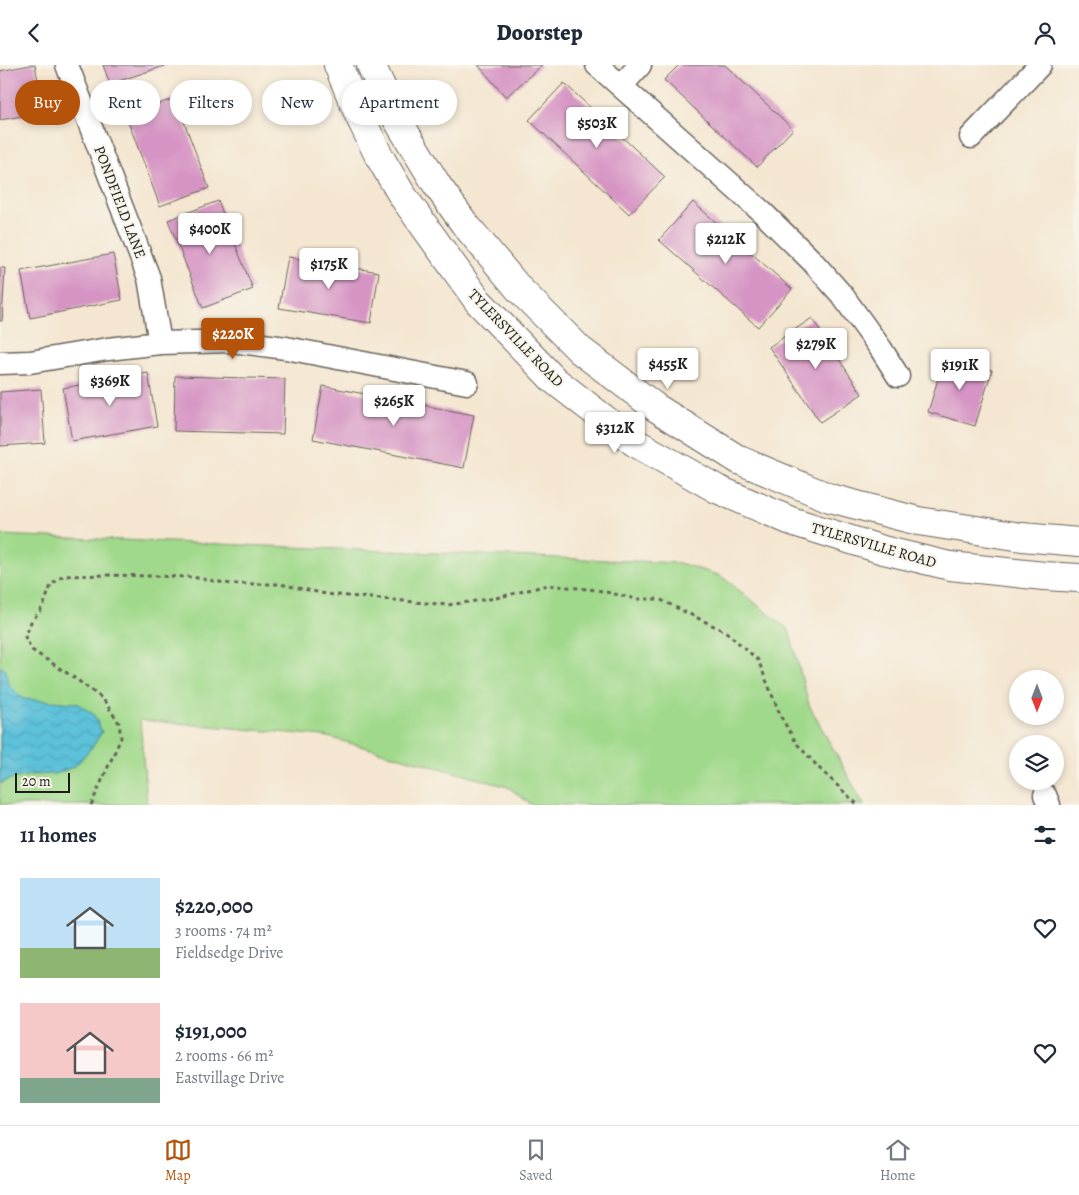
<!DOCTYPE html>
<html lang="en">
<head>
<meta charset="utf-8">
<style>
  :root { --surface:#fff; --page:#f6f6f7; --text:#1f2937; --muted:#747a83; --line:#e0e1e3; --accent:#b45309 }
  body { margin:0; font-family:Alegreya,serif; background:var(--page); color:var(--text); height:100vh; display:flex; flex-direction:column; font-size:19px; white-space:nowrap }
  * { box-sizing:border-box; margin:0 }
  p { font-size:16px; color:var(--muted) }
  .icon { flex:none; width:28px; height:28px; fill:none; stroke:currentColor; stroke-width:2; stroke-linecap:round; stroke-linejoin:round }
  .map { position:relative; height:740px; overflow:hidden }
  .side { display:flex; flex-direction:column; background:var(--surface); flex:1 }
  .side>* { flex:none }
  .hud { position:absolute; left:15px; top:15px; width:500px; height:45px; display:flex; gap:10px }
  .needle { width:32px; rotate:180deg }
  .controls { position:absolute; left:1009px; top:605px; display:grid; gap:10px }
  .controls a { display:grid; place-items:center; width:55px; height:55px; border-radius:50%; background:var(--surface); box-shadow:0 2px 8px #0003; font-size:25px }
  .scale { position:absolute; left:15px; bottom:12px; width:55px; box-sizing:border-box; padding-left:5px; border:2px solid #1c1c1c; border-top:0; font-size:14px; line-height:18px; white-space:nowrap; color:#1c1c1c; -webkit-text-stroke:4px #f7f3e8; paint-order:stroke }
  .price { position:absolute; translate:-50% -42px; padding:0 11px; border-radius:5px; background:#fff; color:#222; font-size:16px; line-height:32px; filter:drop-shadow(0 1px 2px #0008) }
  .price::after { content:''; position:absolute; left:50%; top:30px; width:15px; height:11px; margin-left:-8px; background:inherit; clip-path:polygon(0 0,100% 0,50% 100%) }
  .price.on { background:var(--accent); color:#fff }
  ul { padding:0; list-style:none }
  li { display:flex; align-items:center; gap:15px; height:125px; padding:0 20px }
  li span { display:grid; place-items:center; flex:none; width:140px; height:100px; border-radius:0px; color:#555 }
  li>.icon { margin-inline-start:auto }
  span .icon { width:60px; height:60px; fill:#fffc; stroke-width:1 }
  li b { font-size:21px }
  h2 { display:flex; justify-content:space-between; align-items:center; height:60px; padding:0 20px; font-size:21px }
  .chip { padding:0 18px; border-radius:22px; background:var(--surface); box-shadow:0 2px 8px #0003; font-size:18px; line-height:45px }
  .chip.on { background:var(--accent); color:#fff }
  header { display:flex; justify-content:space-between; align-items:center; height:65px; padding:0 20px; background:var(--surface); font-size:22px; font-weight:800 }
  .dock { display:flex; justify-content:space-around; align-items:center; height:70px; border-top:1px solid var(--line); background:var(--surface); font-size:14px; color:var(--muted) }
  .dock a { display:grid; justify-items:center; gap:2px }
  .dock .on { color:var(--accent) }
  .map>svg:first-child { display:block }
  .grass { fill:#a0d98b; stroke:#5e7a54 }
  .water { fill:url(#water-waves); stroke:#3c6e7a }
  .building { fill:#d694c4 }
  .lines { fill:none; stroke-linecap:round; stroke-linejoin:round }
  .minor-casing { stroke:#68635b; stroke-width:25 }
  .major-casing { stroke:#68635b; stroke-width:30 }
  .path { stroke:#68635b; stroke-width:3; stroke-dasharray:4 4; stroke-linecap:butt }
  .minor { stroke:#fff; stroke-width:22 }
  .major { stroke:#fff; stroke-width:28 }
  .labels { text-anchor:middle; dominant-baseline:central; stroke-width:4; stroke-linejoin:round; paint-order:stroke }
  .street-label { font-size:15px; fill:#1c1c1c; stroke:#f7f3e8 }
</style>
</head>
<body>
<header><svg class="icon" aria-label="back" viewBox="0 0 24 24"><path d="M15 5l-7 7 7 7"/></svg>Doorstep<svg class="icon" aria-label="person" viewBox="0 0 24 24"><circle cx="12" cy="8" r="4"/><path d="M4 21q1-7 8-7t8 7"/></svg></header>
<div class="map">
<svg width="1079" height="740" viewBox="0 0 1079 740">
  <defs>
    <pattern id="water-waves" width="16" height="10" patternUnits="userSpaceOnUse" patternTransform="scale(1.25)"><rect width="16" height="10" fill="#5bc1d9"/><path d="M0 5q4-4 8 0t8 0" fill="none" stroke="#4fa5ba"/></pattern>
  </defs>
  <rect width="100%" height="100%" fill="#f7f3e8"/>
  <filter id="ink" filterUnits="userSpaceOnUse"><feTurbulence type="fractalNoise" baseFrequency=".02" numOctaves="2"/><feDisplacementMap in="SourceGraphic" scale="10" xChannelSelector="R" yChannelSelector="G"/><feConvolveMatrix kernelMatrix="1 2 1 2 8 2 1 2 1" color-interpolation-filters="sRGB"/></filter>
  <filter id="wash" filterUnits="userSpaceOnUse"><feTurbulence type="fractalNoise" baseFrequency=".0096" numOctaves="4" result="noise"/><feDisplacementMap in="SourceGraphic" scale="20" xChannelSelector="R" yChannelSelector="G"/><feGaussianBlur stdDeviation="1.12" result="paint"/><feColorMatrix in="noise" values="0 0 0 0 0 0 0 0 0 0 0 0 0 0 0 0 0 1.4 0 .05"/><feComposite in="paint" operator="in"/></filter>
  <g filter="url(#wash)">
    <rect width="100%" height="100%" fill="#f4e6d0"/>
    <polygon class="grass" points="0,470 679,498 721,511 789,565 809,640 864,740 532,740 508,722 324,671 140,655 147,740 0,740"/>
    <polygon class="water" points="0,602 5,603 9,620 23,634 77,638 94,650 102,667 93,681 75,701 56,709 30,710 7,715 0,719"/>
    <g id="blocks">
      <g class="building">
        <polygon points="30,0 35,0 44,47 0,55 0,6"/>
        <polygon points="103,0 167,0 110,19"/>
        <polygon points="478,0 542,0 506,32"/>
        <polygon points="679,0 725,0 793,64 757,102 664,15"/>
        <polygon points="564,18 665,112 629,149 529,55"/>
        <polygon points="175,33 209,123 160,141 126,51"/>
        <polygon points="218,136 253,224 203,243 168,155"/>
        <polygon points="693,137 792,224 758,262 659,175"/>
        <polygon points="113,189 122,235 30,253 21,206"/>
        <polygon points="288,192 379,207 371,258 279,243"/>
        <polygon points="0,203 5,203 2,256 0,256"/>
        <polygon points="812,253 862,329 820,357 769,282"/>
        <polygon points="945,291 992,305 975,361 928,347"/>
        <polygon points="148,308 157,361 72,376 63,323"/>
        <polygon points="175,311 285,314 283,369 174,366"/>
        <polygon points="323,321 474,350 464,403 313,374"/>
        <polygon points="41,324 45,378 0,381 0,327"/>
      </g>
    </g>
  </g>
  <g filter="url(#ink)">
    <use href="#blocks" fill-opacity="0" stroke="#68635b" stroke-width="1"/>
    <g class="lines">
      <defs>
        <g id="minor">
          <polyline points="67,0 149,213 160,278"/>
          <polyline points="597,0 762,147 811,195 842,230 881,284 898,311"/>
          <polyline points="621,21 640,0"/>
          <polyline points="971,72 1040,0"/>
          <polyline points="0,298 30,297 108,284 160,278 232,276 286,283 467,318"/>
          <polyline points="1045,730 1049,740"/>
        </g>
        <g id="major">
          <polyline points="338,0 358,48 379,91 402,130 478,236 554,315 634,377 717,424 791,456 883,485 950,501 1044,511 1079,513"/>
          <polyline points="371,0 395,51 437,120 464,158 519,224 580,285 655,342 739,395 830,433 918,456 1022,472 1079,477"/>
        </g>
      </defs>
      <use href="#minor" class="minor-casing"/>
      <use href="#major" class="major-casing"/>
      <polyline class="path" points="91,740 121,673 119,658 103,634 76,614 32,585 25,572 31,557 43,542 51,520 63,511 109,510 192,512 231,519 280,519 326,529 448,540 496,533 548,520 597,525 637,534 659,534 726,567 758,595 781,652 797,679 820,704 858,740"/>
      <use href="#minor" class="minor"/>
      <use href="#major" class="major"/>
    </g>
  </g>
  <g class="labels">
    <g class="street-label">
      <text transform="translate(120 137) rotate(69)">PONDFIELD LANE</text>
      <text transform="translate(516 273) rotate(46)">TYLERSVILLE ROAD</text>
      <text transform="translate(874 480) rotate(16)">TYLERSVILLE ROAD</text>
    </g>
  </g>
</svg>
<div class="controls">
<a><svg class="needle" viewBox="-14 -14 28 28"><path d="M0-13l5 13h-10z" fill="#e53935"/><path d="M0 13l5-13h-10z" fill="#747a83"/></svg></a>
<a><svg class="icon" aria-label="layers" viewBox="0 0 24 24"><path d="M12 4l9 5-9 5-9-5zM3 14l9 5 9-5"/></svg></a>
</div>
<div class="scale">20 m</div>
<b class="price" style="left:597px;top:84px">$503K</b>
<b class="price" style="left:210px;top:190px">$400K</b>
<b class="price" style="left:726px;top:200px">$212K</b>
<b class="price" style="left:329px;top:225px">$175K</b>
<b class="price on" style="left:233px;top:295px">$220K</b>
<b class="price" style="left:816px;top:305px">$279K</b>
<b class="price" style="left:668px;top:325px">$455K</b>
<b class="price" style="left:960px;top:326px">$191K</b>
<b class="price" style="left:110px;top:342px">$369K</b>
<b class="price" style="left:394px;top:362px">$265K</b>
<b class="price" style="left:615px;top:389px">$312K</b>
<div class="hud">
<a class="chip on">Buy</a>
<a class="chip">Rent</a>
<a class="chip">Filters</a>
<a class="chip">New</a>
<a class="chip">Apartment</a>
</div>
</div>
<section class="side">
<h2>11 homes<svg class="icon" aria-label="filters" viewBox="0 0 24 24"><path d="M4 7h16M4 17h16"/><circle cx="9" cy="7" r="2"/><circle cx="15" cy="17" r="2"/></svg></h2>
<ul>
<li><span style="background:linear-gradient(#bfe0f5 70%,#8fb573 0)"><svg class="icon" aria-label="home" viewBox="0 0 24 24"><path d="M3 11l9-7 9 7M6 9v11h12V9"/></svg></span><div><b>$220,000</b><p>3 rooms · 74 m²</p><p>Fieldsedge Drive</p></div><svg class="icon" aria-label="heart" viewBox="0 0 24 24"><path d="M12 20l-8-8c-3-5 5-10 8-4 3-6 11-1 8 4z"/></svg></li>
<li><span style="background:linear-gradient(#f6c9c9 75%,#7fa58c 0)"><svg class="icon" aria-label="home" viewBox="0 0 24 24"><path d="M3 11l9-7 9 7M6 9v11h12V9"/></svg></span><div><b>$191,000</b><p>2 rooms · 66 m²</p><p>Eastvillage Drive</p></div><svg class="icon" aria-label="heart" viewBox="0 0 24 24"><path d="M12 20l-8-8c-3-5 5-10 8-4 3-6 11-1 8 4z"/></svg></li>
</ul>
</section>
<nav class="dock">
<a class="on"><svg class="icon" aria-label="map" viewBox="0 0 24 24"><path d="M3 6l6-2 6 2 6-2v14l-6 2-6-2-6 2zM9 4v14M15 6v14"/></svg>Map</a>
<a><svg class="icon" aria-label="saved" viewBox="0 0 24 24"><path d="M7 4h10v16l-5-4-5 4z"/></svg>Saved</a>
<a><svg class="icon" aria-label="home" viewBox="0 0 24 24"><path d="M3 11l9-7 9 7M6 9v11h12V9"/></svg>Home</a>
</nav>
</body>
</html>
